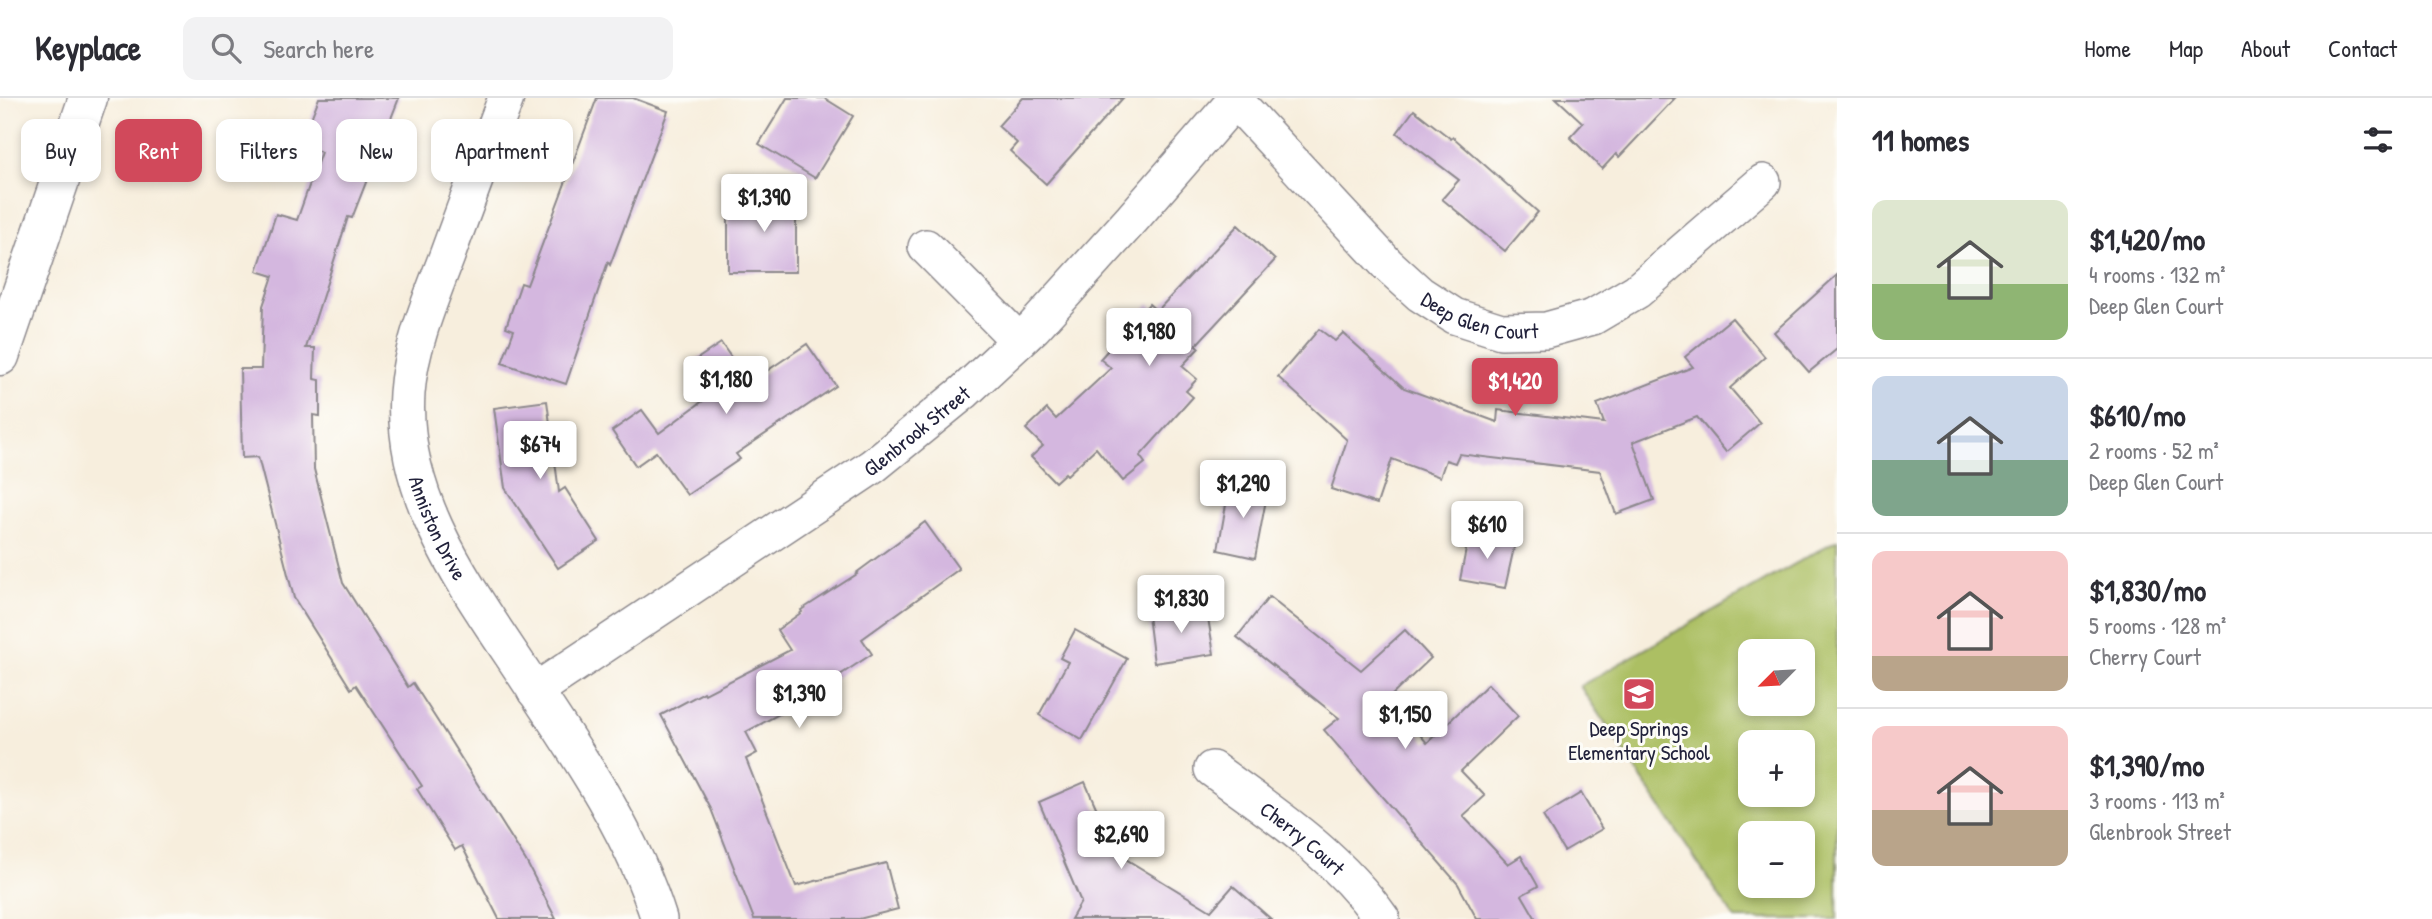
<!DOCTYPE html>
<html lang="en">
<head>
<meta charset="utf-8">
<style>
  :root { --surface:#fff; --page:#f2f2f3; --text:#2b2b33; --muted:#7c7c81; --line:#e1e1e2; --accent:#d1495b }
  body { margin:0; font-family:"Patrick Hand",sans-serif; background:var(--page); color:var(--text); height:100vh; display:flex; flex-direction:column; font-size:26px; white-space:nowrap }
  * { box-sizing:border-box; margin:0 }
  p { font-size:23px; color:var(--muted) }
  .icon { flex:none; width:38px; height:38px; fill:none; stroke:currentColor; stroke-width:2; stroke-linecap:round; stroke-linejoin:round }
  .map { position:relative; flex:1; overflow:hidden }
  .drawer { display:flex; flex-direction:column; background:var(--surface); width:595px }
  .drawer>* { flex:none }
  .banner { position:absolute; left:21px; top:21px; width:665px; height:63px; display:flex; gap:14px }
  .needle { width:46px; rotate:246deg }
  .fabs { position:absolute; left:1738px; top:541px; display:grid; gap:14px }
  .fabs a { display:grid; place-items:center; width:77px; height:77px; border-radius:14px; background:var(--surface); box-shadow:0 4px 10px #0003; font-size:35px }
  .price { position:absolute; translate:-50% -60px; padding:0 16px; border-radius:7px; background:#fff; color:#222; font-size:23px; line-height:46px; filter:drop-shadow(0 2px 4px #0008) }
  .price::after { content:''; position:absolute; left:50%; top:42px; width:21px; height:16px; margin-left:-10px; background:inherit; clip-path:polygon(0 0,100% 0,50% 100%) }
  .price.current { background:var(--accent); color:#fff }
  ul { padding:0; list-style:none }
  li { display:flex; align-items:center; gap:21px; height:175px; padding:0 35px }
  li+li { border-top:2px solid var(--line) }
  li span { display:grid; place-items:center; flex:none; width:196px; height:140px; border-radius:14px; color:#555 }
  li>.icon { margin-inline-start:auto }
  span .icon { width:84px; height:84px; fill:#fffc; stroke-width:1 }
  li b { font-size:30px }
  h2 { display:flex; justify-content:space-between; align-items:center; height:84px; padding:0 35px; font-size:30px }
  .pill { padding:0 24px; border-radius:14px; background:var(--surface); box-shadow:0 4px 10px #0003; font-size:24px; line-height:63px }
  .pill.current { background:var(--accent); color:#fff }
  header { display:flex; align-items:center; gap:42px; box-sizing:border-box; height:98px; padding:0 35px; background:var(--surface); border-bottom:2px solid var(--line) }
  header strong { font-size:33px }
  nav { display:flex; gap:38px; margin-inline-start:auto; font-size:24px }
  .search { width:490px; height:63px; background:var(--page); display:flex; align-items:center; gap:18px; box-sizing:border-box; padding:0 24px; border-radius:14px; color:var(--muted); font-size:26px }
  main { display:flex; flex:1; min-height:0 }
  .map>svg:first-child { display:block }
  .green { fill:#acbf63; stroke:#67704f; stroke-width:2; fill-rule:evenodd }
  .building { fill:#d4b7df }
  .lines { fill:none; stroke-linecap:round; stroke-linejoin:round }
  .minor-casing { stroke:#8c888c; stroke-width:38 }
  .highway-casing { stroke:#8c888c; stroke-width:41 }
  .minor { stroke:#fff; stroke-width:35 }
  .highway { stroke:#fff; stroke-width:38 }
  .labels { text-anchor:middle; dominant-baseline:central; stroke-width:6; stroke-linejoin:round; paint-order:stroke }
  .street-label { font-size:21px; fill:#22223b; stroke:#fdfcf7 }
  .poi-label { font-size:21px; fill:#22223b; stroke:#fdfcf7 }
</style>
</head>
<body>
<header>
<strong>Keyplace</strong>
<div class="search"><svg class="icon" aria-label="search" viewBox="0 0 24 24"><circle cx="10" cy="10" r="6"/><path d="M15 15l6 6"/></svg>Search here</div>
<nav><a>Home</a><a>Map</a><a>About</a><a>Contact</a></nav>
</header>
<main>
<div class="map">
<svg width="1837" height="821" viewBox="0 0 1837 821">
  <rect width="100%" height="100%" fill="#fdfcf7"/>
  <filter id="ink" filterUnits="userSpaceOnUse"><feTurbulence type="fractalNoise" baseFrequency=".0143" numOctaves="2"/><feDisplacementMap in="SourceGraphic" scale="14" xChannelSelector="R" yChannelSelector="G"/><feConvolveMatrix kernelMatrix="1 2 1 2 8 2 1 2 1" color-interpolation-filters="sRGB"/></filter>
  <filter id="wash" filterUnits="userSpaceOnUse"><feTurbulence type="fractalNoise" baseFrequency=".00686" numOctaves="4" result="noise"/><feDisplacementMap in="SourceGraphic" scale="28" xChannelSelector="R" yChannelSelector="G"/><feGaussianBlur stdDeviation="1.57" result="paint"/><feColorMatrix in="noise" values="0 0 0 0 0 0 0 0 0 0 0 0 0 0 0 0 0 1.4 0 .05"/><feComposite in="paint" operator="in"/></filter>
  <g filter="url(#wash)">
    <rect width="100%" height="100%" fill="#f7eedd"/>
    <path class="green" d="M 1837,442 L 1837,821 L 1735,821 L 1580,588 ZM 1750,553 L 1802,553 L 1802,606 L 1750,606 ZM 1750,644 L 1802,644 L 1802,696 L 1750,696 ZM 1750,735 L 1802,735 L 1802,788 L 1750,788 Z"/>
    <g id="blocks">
      <g class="building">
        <polygon points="319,0 399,0 352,120 348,119 306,250 315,250 314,281 320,282 320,318 313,317 314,371 343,485 408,589 413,585 451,644 526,763 556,821 499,821 462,748 455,752 417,691 422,688 356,587 351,591 294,500 258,359 242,360 240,271 261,271 263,208 273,178 257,173 276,116 297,122 321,54 301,46"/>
        <polygon points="597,0 633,0 668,13 610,167 608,164 566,286 502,265 514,232 506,229 521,185 527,187"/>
        <polygon points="787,0 824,0 853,18 815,80 759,46"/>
        <polygon points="1023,0 1123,0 1046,86 1010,53 1017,45 998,28"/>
        <polygon points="1556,0 1675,0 1619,59 1616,56 1602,71 1570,39 1583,25"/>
        <polygon points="1414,12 1451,41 1453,39 1538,114 1505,153 1442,101 1459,82 1397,35"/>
        <polygon points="746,94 796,94 796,174 728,174 728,112 747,112"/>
        <polygon points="1238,127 1275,162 1196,247 1199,250 1182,268 1197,281 1186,293 1193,299 1140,358 1145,365 1123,383 1096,350 1067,377 1065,375 1055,384 1031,359 1043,348 1026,331 1047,311 1056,321 1111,270 1100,261 1149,206 1157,213"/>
        <polygon points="1837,177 1837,251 1809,274 1774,234"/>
        <polygon points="1732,220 1765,259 1730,290 1760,325 1726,354 1697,319 1633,344 1654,402 1616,416 1600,373 1459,356 1455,365 1446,362 1440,379 1392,361 1377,406 1331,391 1347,342 1278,279 1319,231 1335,243 1343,235 1404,290 1497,324 1498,312 1604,325 1597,306 1693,269 1685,259"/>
        <polygon points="721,245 749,285 807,246 836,288 736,356 740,361 687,397 656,354 636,368 612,333 642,312 659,335 715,294 694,263"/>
        <polygon points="547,303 559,394 565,390 599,443 558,470 505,390 494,310"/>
        <polygon points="1230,384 1268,391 1255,460 1218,452"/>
        <polygon points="925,424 959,471 862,541 872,556 785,613 746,634 757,655 746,661 796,788 886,765 898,811 859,821 754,821 711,711 661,617 704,594 705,596 790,552 777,532 802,514 801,512 857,476 856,475"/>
        <polygon points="1469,436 1515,445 1505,490 1460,482"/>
        <polygon points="1269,499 1361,572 1405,532 1431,560 1389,600 1427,645 1488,586 1518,618 1461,673 1485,698 1463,718 1508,766 1521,758 1538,788 1522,797 1536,821 1477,821 1458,786 1324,632 1339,620 1237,539"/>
        <polygon points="1206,508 1214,556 1154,565 1148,517"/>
        <polygon points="1075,532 1127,561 1082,642 1039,617 1068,564 1060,560"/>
        <polygon points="1085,684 1116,755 1211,813 1233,788 1271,821 1071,821 1081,804 1039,704"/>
        <polygon points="1581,695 1602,731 1564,753 1543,718"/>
      </g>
    </g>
  </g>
  <g filter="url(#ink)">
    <use href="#blocks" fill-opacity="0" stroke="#8c888c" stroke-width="2"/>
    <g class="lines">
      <defs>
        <g id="minor">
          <path id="s1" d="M 506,0 C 486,53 466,105 447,158 C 431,200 410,250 407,295 C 400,402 469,492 525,577 C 576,654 631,732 659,821"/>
          <path id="s2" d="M 1235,2 L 1387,166 L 1420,196 L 1454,218 L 1501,233 L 1546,232 L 1593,219 L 1637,193 L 1763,84"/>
          <polyline points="926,149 1019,243"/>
          <path id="s3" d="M 535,593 L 873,368 L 964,294 L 1034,229 L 1132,121 L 1237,0"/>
          <path id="s4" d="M 1212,671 C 1274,716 1338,758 1382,821"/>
        </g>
        <polyline id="highway" points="0,258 88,0"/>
      </defs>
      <use href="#minor" class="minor-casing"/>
      <use href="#highway" class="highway-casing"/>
      <use href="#minor" class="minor"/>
      <use href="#highway" class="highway"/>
    </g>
  </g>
  <defs>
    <symbol id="school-square" viewBox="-11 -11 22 22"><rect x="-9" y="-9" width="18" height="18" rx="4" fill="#d1495b" stroke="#fdfcf7"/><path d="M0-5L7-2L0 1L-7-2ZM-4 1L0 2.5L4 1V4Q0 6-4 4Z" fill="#fff"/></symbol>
  </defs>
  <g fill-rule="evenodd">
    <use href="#school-square" x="1620" y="577" width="38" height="38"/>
  </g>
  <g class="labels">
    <g class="street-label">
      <text stroke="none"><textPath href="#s2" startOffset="334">Deep Glen Court</textPath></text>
      <text stroke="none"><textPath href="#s3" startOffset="462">Glenbrook Street</textPath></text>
      <text stroke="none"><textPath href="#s1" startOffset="452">Anniston Drive</textPath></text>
      <text stroke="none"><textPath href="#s4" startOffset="114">Cherry Court</textPath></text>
    </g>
    <g class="poi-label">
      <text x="1639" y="630">Deep Springs<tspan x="1639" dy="24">Elementary School</tspan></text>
    </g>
  </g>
</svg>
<div class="fabs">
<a><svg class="needle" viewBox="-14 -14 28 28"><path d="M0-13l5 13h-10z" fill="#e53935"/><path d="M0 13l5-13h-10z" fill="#7c7c81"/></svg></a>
<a>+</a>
<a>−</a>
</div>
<b class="price" style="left:764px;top:136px">$1,390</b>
<b class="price" style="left:1149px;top:270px">$1,980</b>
<b class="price" style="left:726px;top:318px">$1,180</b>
<b class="price current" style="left:1515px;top:320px">$1,420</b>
<b class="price" style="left:540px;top:383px">$674</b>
<b class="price" style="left:1243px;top:422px">$1,290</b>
<b class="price" style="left:1487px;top:463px">$610</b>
<b class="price" style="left:1181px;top:537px">$1,830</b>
<b class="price" style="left:799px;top:632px">$1,390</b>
<b class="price" style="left:1405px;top:653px">$1,150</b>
<b class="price" style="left:1121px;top:773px">$2,690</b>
<div class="banner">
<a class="pill">Buy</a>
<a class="pill current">Rent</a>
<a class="pill">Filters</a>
<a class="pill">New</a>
<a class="pill">Apartment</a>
</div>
</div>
<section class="drawer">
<h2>11 homes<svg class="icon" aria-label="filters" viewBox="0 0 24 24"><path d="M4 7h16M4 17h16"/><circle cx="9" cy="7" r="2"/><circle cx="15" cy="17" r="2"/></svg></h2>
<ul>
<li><span style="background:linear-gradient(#dfe7d0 60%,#8fb573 0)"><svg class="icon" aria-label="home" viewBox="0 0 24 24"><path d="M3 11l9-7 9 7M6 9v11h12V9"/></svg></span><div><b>$1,420/mo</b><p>4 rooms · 132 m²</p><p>Deep Glen Court</p></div></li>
<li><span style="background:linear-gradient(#c9d6e8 60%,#7fa58c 0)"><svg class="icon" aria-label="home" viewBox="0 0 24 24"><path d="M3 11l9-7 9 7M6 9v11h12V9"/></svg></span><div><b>$610/mo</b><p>2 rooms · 52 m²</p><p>Deep Glen Court</p></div></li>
<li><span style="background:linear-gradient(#f6c9c9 75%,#b9a48a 0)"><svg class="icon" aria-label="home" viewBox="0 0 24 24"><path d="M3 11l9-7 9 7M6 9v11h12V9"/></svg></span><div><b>$1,830/mo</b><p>5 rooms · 128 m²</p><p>Cherry Court</p></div></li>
<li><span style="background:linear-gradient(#f6c9c9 60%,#b9a48a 0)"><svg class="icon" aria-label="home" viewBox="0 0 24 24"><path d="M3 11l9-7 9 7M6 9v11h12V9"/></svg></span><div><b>$1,390/mo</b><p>3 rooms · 113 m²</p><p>Glenbrook Street</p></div></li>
</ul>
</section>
</main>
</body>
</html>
